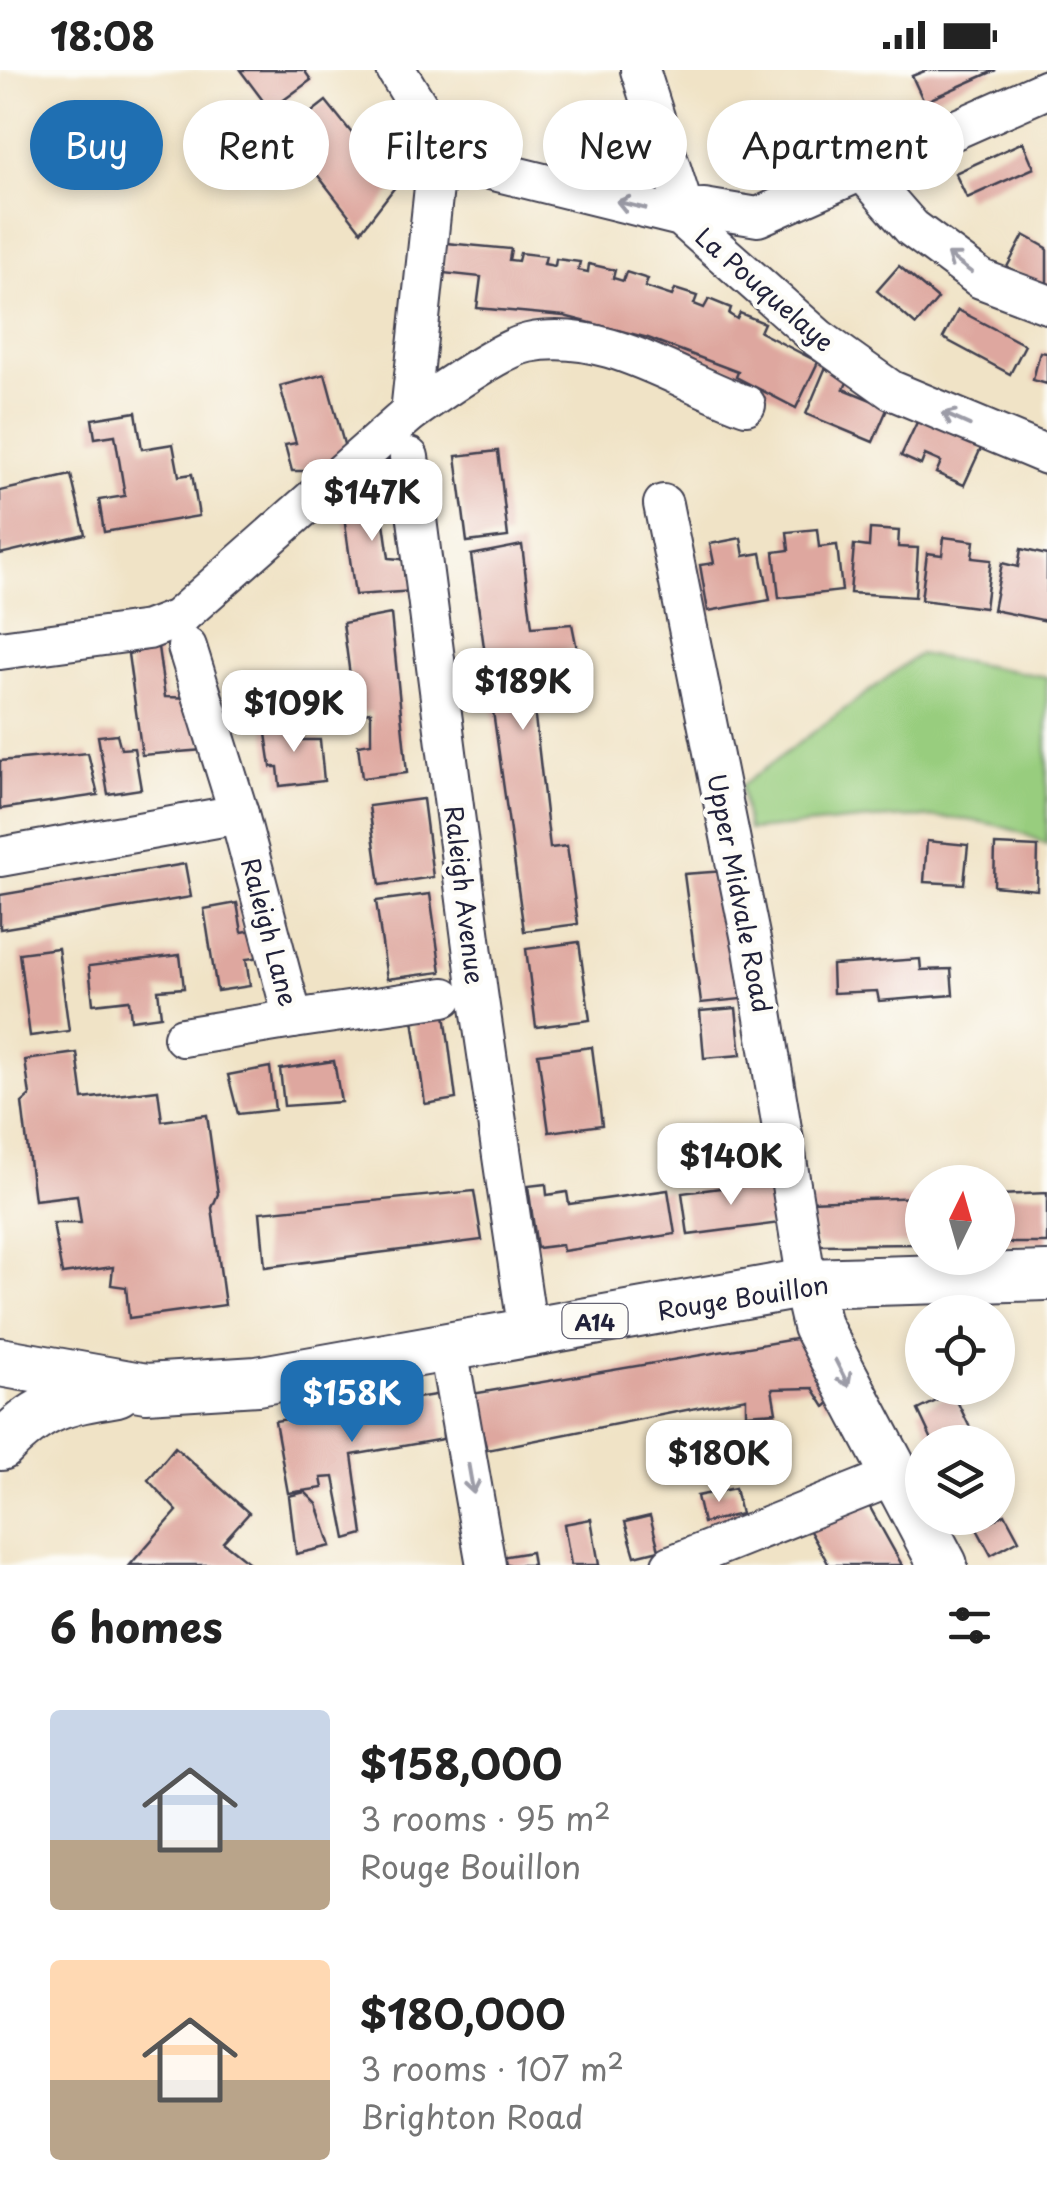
<!DOCTYPE html>
<html lang="en">
<head>
<meta charset="utf-8">
<style>
  :root { --surface:#fff; --page:#f6f6f6; --text:#222; --muted:#767676; --accent:#1f6fb2 }
  body { margin:0; font-family:"Playpen Sans",sans-serif; background:var(--page); color:var(--text); height:100vh; display:flex; flex-direction:column; font-size:38px; white-space:nowrap }
  * { box-sizing:border-box; margin:0 }
  p { font-size:32px; color:var(--muted) }
  .icon { flex:none; width:55px; height:55px; fill:none; stroke:currentColor; stroke-width:2; stroke-linecap:round; stroke-linejoin:round }
  .map { position:relative; height:1495px; overflow:hidden }
  .drawer { display:flex; flex-direction:column; background:var(--surface); flex:1 }
  .drawer>* { flex:none }
  .top-card { position:absolute; left:30px; top:30px; width:988px; height:90px; display:flex; gap:20px }
  .needle { width:65px; rotate:5deg }
  .fabs { position:absolute; left:905px; top:1095px; display:grid; gap:20px }
  .fabs a { display:grid; place-items:center; width:110px; height:110px; border-radius:50%; background:var(--surface); box-shadow:0 5px 15px #0003; font-size:50px }
  .price { position:absolute; translate:-50% -85px; padding:0 22px; border-radius:20px; background:#fff; color:#222; font-size:32px; line-height:65px; filter:drop-shadow(0 2px 5px #0008) }
  .price::after { content:''; position:absolute; left:50%; top:60px; width:30px; height:22px; margin-left:-15px; background:inherit; clip-path:polygon(0 0,100% 0,50% 100%) }
  .price.selected { background:var(--accent); color:#fff }
  ul { padding:0; list-style:none }
  li { display:flex; align-items:center; gap:30px; height:250px; padding:0 50px }
  li span { display:grid; place-items:center; flex:none; width:280px; height:200px; border-radius:10px; color:#555 }
  li>.icon { margin-inline-start:auto }
  span .icon { width:120px; height:120px; fill:#fffc; stroke-width:1 }
  li b { font-size:42px }
  h2 { display:flex; justify-content:space-between; align-items:center; height:120px; padding:0 50px; font-size:42px }
  .chip { padding:0 35px; border-radius:45px; background:var(--surface); box-shadow:0 5px 15px #0003; font-size:35px; line-height:90px }
  .chip.selected { background:var(--accent); color:#fff }
  .status { display:flex; justify-content:space-between; align-items:center; height:70px; padding:0 50px; background:var(--surface); direction:ltr }
  .status svg { height:28px; fill:currentColor }
  .map>svg:first-child { display:block }
  .green { fill:#98cd7e; stroke:#5d785c; stroke-width:2.5 }
  .building { fill:#dea79f }
  .lines { fill:none; stroke-linecap:round; stroke-linejoin:round }
  .minor-casing { stroke:#413f50; stroke-width:42 }
  .major-casing { stroke:#413f50; stroke-width:52 }
  .minor { stroke:#fff; stroke-width:38 }
  .major { stroke:#fff; stroke-width:48 }
  .oneway { stroke:#9c9ca7 }
  .labels { text-anchor:middle; dominant-baseline:central; stroke-width:9; stroke-linejoin:round; paint-order:stroke }
  .shield { fill:#fdfcf7; stroke:#646373; stroke-width:2.5 }
  .shield-label { font-size:22px; font-weight:bold; fill:#22223b }
  .street-label { font-size:25px; fill:#22223b; stroke:#fdfcf7 }
</style>
</head>
<body>
<div class="status"><b>18:08</b><svg viewBox="0 0 49 12"><path d="M0 12V9h3v3zM5 12V6h3v6zM10 12V3h3v9zM15 12V0h3v12zM26 1h20v11H26zM47 4h2v5h-2z"/></svg></div>
<div class="map">
<svg width="1047" height="1495" viewBox="0 0 1047 1495">
  <rect width="100%" height="100%" fill="#fdfcf7"/>
  <filter id="ink" filterUnits="userSpaceOnUse"><feTurbulence type="fractalNoise" baseFrequency=".01" numOctaves="2"/><feDisplacementMap in="SourceGraphic" scale="20" xChannelSelector="R" yChannelSelector="G"/><feConvolveMatrix kernelMatrix="1 2 1 2 8 2 1 2 1" color-interpolation-filters="sRGB"/></filter>
  <filter id="wash" filterUnits="userSpaceOnUse"><feTurbulence type="fractalNoise" baseFrequency=".0048" numOctaves="4" result="noise"/><feDisplacementMap in="SourceGraphic" scale="40" xChannelSelector="R" yChannelSelector="G"/><feGaussianBlur stdDeviation="2.25" result="paint"/><feColorMatrix in="noise" values="0 0 0 0 0 0 0 0 0 0 0 0 0 0 0 0 0 1.4 0 .05"/><feComposite in="paint" operator="in"/></filter>
  <g filter="url(#wash)">
    <rect width="100%" height="100%" fill="#f0e3c6"/>
    <path class="green" d="M 919,584 L 1047,607 L 1047,775 C 965,727 840,755 748,760 L 741,716 Z"/>
    <g id="blocks">
      <g class="building">
        <polygon points="240,0 304,0 311,10 270,40"/>
        <polygon points="927,0 996,0 924,32 912,6"/>
        <polygon points="326,31 395,117 361,161 285,63"/>
        <polygon points="1023,72 1034,98 967,128 955,103"/>
        <polygon points="1024,165 1047,178 1047,218 1007,197"/>
        <polygon points="446,173 511,179 509,190 518,191 520,183 546,186 544,194 555,196 556,189 580,192 578,200 588,202 589,194 615,200 613,208 623,211 626,202 648,209 645,217 672,226 675,219 697,226 694,234 704,238 709,229 731,238 729,244 737,249 740,243 764,253 760,262 818,292 796,338 736,307 738,302 648,268 564,246 477,238 481,207 443,203"/>
        <polygon points="899,196 938,229 916,255 877,221"/>
        <polygon points="958,240 1025,275 1010,304 943,268"/>
        <polygon points="1040,282 1047,283 1047,314 1033,310"/>
        <polygon points="825,299 849,308 844,319 888,337 873,372 806,344"/>
        <polygon points="325,304 345,378 322,401 292,401 285,375 296,373 280,316"/>
        <polygon points="136,342 142,379 173,374 179,406 192,404 199,446 104,462 99,430 125,426 115,365 95,368 92,349"/>
        <polygon points="920,346 983,374 964,415 936,403 941,392 925,385 921,395 901,386"/>
        <polygon points="498,381 508,467 467,472 456,386"/>
        <polygon points="71,405 85,464 0,484 0,421"/>
        <polygon points="360,409 378,410 389,488 411,490 415,521 355,525 342,432"/>
        <polygon points="817,459 819,477 837,475 842,521 779,528 774,482 789,480 787,462"/>
        <polygon points="870,459 899,461 898,477 918,478 915,527 850,523 854,475 869,477"/>
        <polygon points="944,467 974,471 972,488 991,490 985,538 921,530 927,483 942,485"/>
        <polygon points="741,468 744,486 761,483 770,530 708,541 700,495 714,493 710,474"/>
        <polygon points="522,475 532,557 572,554 577,579 528,586 550,778 567,776 578,854 524,861 471,485"/>
        <polygon points="1021,479 1047,485 1047,551 993,540 1002,493 1018,497"/>
        <polygon points="391,544 407,703 362,708 358,675 371,673 371,642 347,645 345,625 351,613 343,553"/>
        <polygon points="158,577 165,627 197,628 203,680 142,685 128,584"/>
        <polygon points="297,652 299,670 320,670 324,711 280,716 278,697 271,697 265,657"/>
        <polygon points="117,664 121,679 134,678 141,719 108,724 98,666"/>
        <polygon points="88,683 98,725 0,739 0,691"/>
        <polygon points="423,729 433,807 380,815 369,736"/>
        <polygon points="927,771 968,775 964,814 924,812"/>
        <polygon points="995,775 1038,777 1037,820 994,816"/>
        <polygon points="185,794 191,827 0,859 0,825"/>
        <polygon points="725,801 742,929 701,933 684,804"/>
        <polygon points="430,824 441,902 387,909 376,831"/>
        <polygon points="237,833 242,862 264,858 269,886 246,889 250,916 217,921 204,839"/>
        <polygon points="579,872 590,950 536,957 526,879"/>
        <polygon points="58,878 69,961 30,966 19,883"/>
        <polygon points="180,885 184,918 158,920 161,946 131,950 129,930 93,934 89,896"/>
        <polygon points="920,889 921,900 951,899 953,925 879,931 877,921 833,923 832,895"/>
        <polygon points="444,936 456,1029 425,1034 412,942"/>
        <polygon points="736,938 741,985 704,988 700,941"/>
        <polygon points="592,977 602,1055 549,1062 538,984"/>
        <polygon points="77,983 83,1029 158,1020 162,1051 207,1045 218,1124 212,1138 225,1235 129,1248 126,1217 111,1215 113,1197 62,1204 53,1153 81,1153 77,1125 34,1130 22,1033 30,1026 25,990"/>
        <polygon points="334,991 341,1032 284,1036 280,999"/>
        <polygon points="270,997 275,1040 238,1044 228,1005"/>
        <polygon points="774,1111 780,1153 688,1165 682,1123"/>
        <polygon points="546,1114 547,1125 567,1122 569,1134 668,1120 675,1164 563,1181 562,1175 537,1178 528,1116"/>
        <polygon points="474,1121 482,1170 265,1197 260,1142"/>
        <polygon points="1047,1123 1047,1173 998,1173 998,1125"/>
        <polygon points="922,1127 922,1174 816,1175 809,1131"/>
        <polygon points="813,1266 842,1322 825,1337 813,1318 772,1319 776,1342 746,1344 746,1328 487,1380 472,1324"/>
        <polygon points="953,1323 977,1372 933,1372 918,1340"/>
        <polygon points="441,1324 443,1369 352,1385 363,1464 346,1469 334,1407 321,1408 323,1418 288,1423 275,1351"/>
        <polygon points="705,1359 713,1408 690,1412 682,1363"/>
        <polygon points="175,1377 249,1443 223,1472 252,1495 130,1495 177,1441 148,1410"/>
        <polygon points="735,1418 741,1444 703,1453 697,1426"/>
        <polygon points="305,1422 317,1434 331,1476 296,1484 289,1426"/>
        <polygon points="862,1423 902,1495 829,1495 806,1454"/>
        <polygon points="1005,1444 1019,1470 991,1485 977,1459"/>
        <polygon points="650,1446 659,1480 635,1486 625,1452"/>
        <polygon points="591,1449 599,1495 571,1495 564,1454"/>
        <polygon points="531,1482 533,1495 502,1495 501,1487"/>
      </g>
    </g>
  </g>
  <g filter="url(#ink)">
    <use href="#blocks" fill-opacity="0" stroke="#413f50" stroke-width="2.5"/>
    <g class="lines">
      <defs>
        <g id="minor">
          <polyline points="396,0 439,70 470,95 681,147 818,268 891,320 1047,385"/>
          <polyline points="640,0 682,132 681,147 704,138 758,147 1047,19"/>
          <polyline points="864,103 912,158 981,209 1047,234"/>
          <path d="M 410,343 C 434,326 502,278 528,273 C 605,257 678,311 746,335"/>
          <polyline points="409,387 478,923 528,1263"/>
          <polyline points="663,434 753,880 807,1213"/>
          <polyline points="0,580 148,560 177,549 410,343 439,70"/>
          <polyline points="239,744 293,949 444,927"/>
          <polyline points="0,787 239,744 187,577"/>
          <polyline points="183,967 293,949"/>
          <polyline points="448,1279 486,1495"/>
          <polyline points="671,1495 894,1406"/>
        </g>
        <g id="major">
          <polyline points="807,1213 817,1256 943,1495"/>
          <polyline points="0,1292 146,1318 257,1311 807,1213 1047,1206"/>
          <path d="M 1,1376 C 41,1335 63,1331 117,1322"/>
        </g>
      </defs>
      <use href="#minor" class="minor-casing"/>
      <use href="#major" class="major-casing"/>
      <use href="#minor" class="minor"/>
      <use href="#major" class="major"/>
    </g>
    <defs><path id="oneway-shaft" d="M-6 0H5M1.5-3L5.5 0L1.5 3" fill="none" stroke-width="1.6" stroke-linecap="round" stroke-linejoin="round" transform="scale(2.5)"/></defs>
    <g class="oneway">
      <use href="#oneway-shaft" transform="translate(631 135) rotate(-166)"/>
      <use href="#oneway-shaft" transform="translate(959 193) rotate(-143)"/>
      <use href="#oneway-shaft" transform="translate(956 349) rotate(-156)"/>
      <use href="#oneway-shaft" transform="translate(842 1303) rotate(63)"/>
      <use href="#oneway-shaft" transform="translate(471 1409) rotate(80)"/>
    </g>
  </g>
  <g class="labels">
    <rect class="shield" x="562.5" y="1234" width="65" height="34" rx="8"/>
    <g class="shield-label">
      <text x="595" y="1251">A14</text>
    </g>
    <g class="street-label">
      <text transform="translate(765 219) rotate(41)">La Pouquelaye</text>
      <text transform="translate(740 823) rotate(79)">Upper Midvale Road</text>
      <text transform="translate(465 825) rotate(83)">Raleigh Avenue</text>
      <text transform="translate(270 862) rotate(75)">Raleigh Lane</text>
      <text transform="translate(743 1227) rotate(-9)">Rouge Bouillon</text>
    </g>
  </g>
</svg>
<div class="fabs">
<a><svg class="needle" viewBox="-14 -14 28 28"><path d="M0-13l5 13h-10z" fill="#e53935"/><path d="M0 13l5-13h-10z" fill="#767676"/></svg></a>
<a><svg class="icon" aria-label="locate" viewBox="0 0 24 24"><circle cx="12" cy="12" r="6"/><path d="M12 2v4M12 18v4M2 12h4M18 12h4"/></svg></a>
<a><svg class="icon" aria-label="layers" viewBox="0 0 24 24"><path d="M12 4l9 5-9 5-9-5zM3 14l9 5 9-5"/></svg></a>
</div>
<b class="price" style="left:372px;top:474px">$147K</b>
<b class="price" style="left:523px;top:663px">$189K</b>
<b class="price" style="left:294px;top:685px">$109K</b>
<b class="price" style="left:731px;top:1138px">$140K</b>
<b class="price selected" style="left:352px;top:1375px">$158K</b>
<b class="price" style="left:719px;top:1435px">$180K</b>
<div class="top-card">
<a class="chip selected">Buy</a>
<a class="chip">Rent</a>
<a class="chip">Filters</a>
<a class="chip">New</a>
<a class="chip">Apartment</a>
</div>
</div>
<section class="drawer">
<h2>6 homes<svg class="icon" aria-label="filters" viewBox="0 0 24 24"><path d="M4 7h16M4 17h16"/><circle cx="9" cy="7" r="2"/><circle cx="15" cy="17" r="2"/></svg></h2>
<ul>
<li><span style="background:linear-gradient(#c9d6e8 65%,#b9a48a 0)"><svg class="icon" aria-label="home" viewBox="0 0 24 24"><path d="M3 11l9-7 9 7M6 9v11h12V9"/></svg></span><div><b>$158,000</b><p>3 rooms · 95 m²</p><p>Rouge Bouillon</p></div></li>
<li><span style="background:linear-gradient(#ffd9b3 60%,#b9a48a 0)"><svg class="icon" aria-label="home" viewBox="0 0 24 24"><path d="M3 11l9-7 9 7M6 9v11h12V9"/></svg></span><div><b>$180,000</b><p>3 rooms · 107 m²</p><p>Brighton Road</p></div></li>
</ul>
</section>
</body>
</html>
